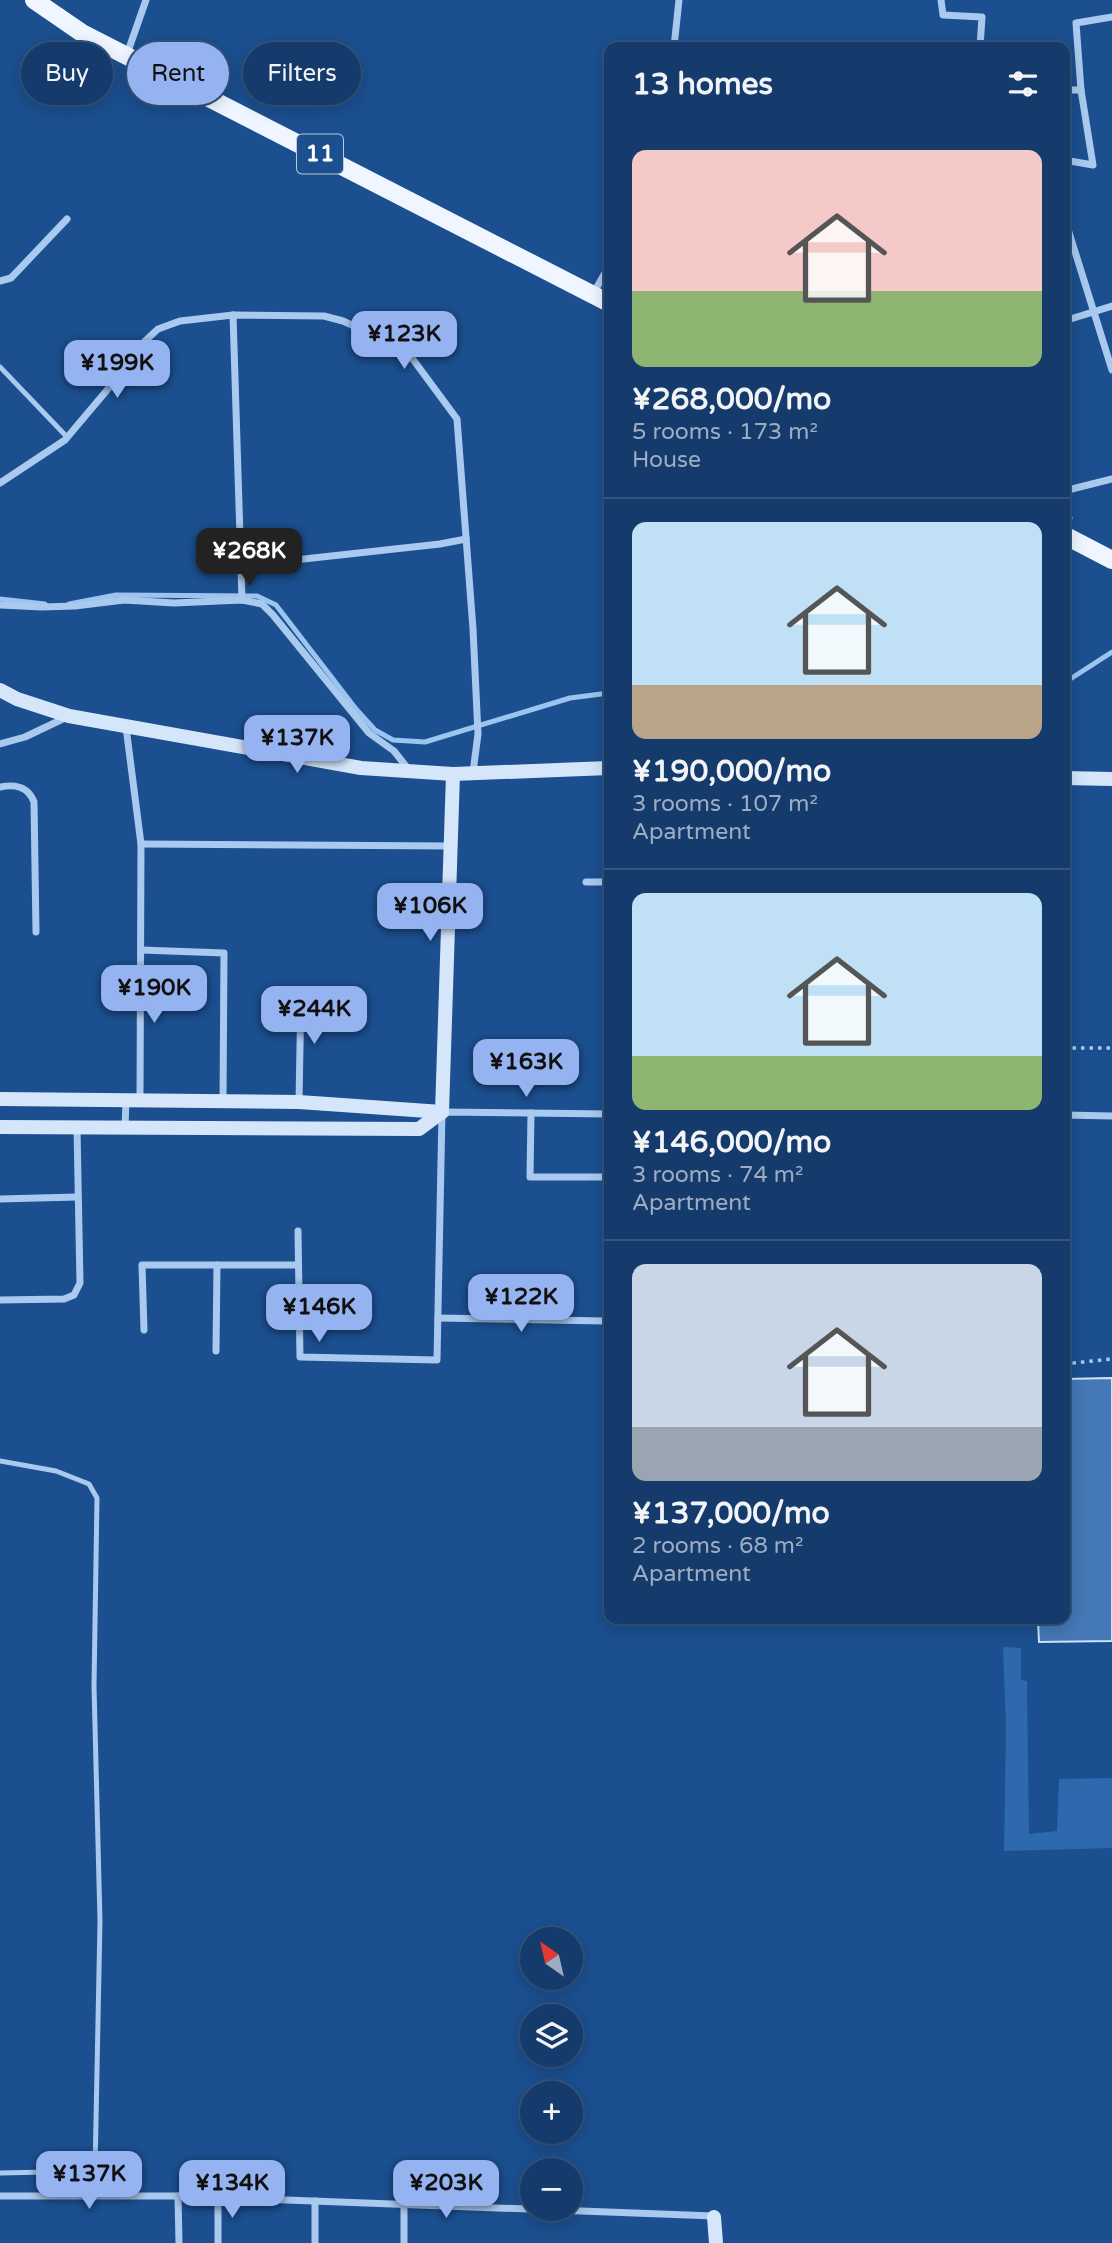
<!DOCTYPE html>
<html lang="en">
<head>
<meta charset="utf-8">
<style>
  :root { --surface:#143b6b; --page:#214673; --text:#f1f3f6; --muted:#9dadc1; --line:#33557e; --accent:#95b2f1 }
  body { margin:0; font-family:"Varela Round",sans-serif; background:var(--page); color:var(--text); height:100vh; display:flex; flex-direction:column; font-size:26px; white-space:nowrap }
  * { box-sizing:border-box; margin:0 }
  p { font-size:23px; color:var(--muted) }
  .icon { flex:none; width:38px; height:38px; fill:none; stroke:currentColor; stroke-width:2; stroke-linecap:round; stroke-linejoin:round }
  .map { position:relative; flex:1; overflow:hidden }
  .panel { position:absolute; left:604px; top:42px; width:466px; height:1582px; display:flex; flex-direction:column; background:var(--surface); border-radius:14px; box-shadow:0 4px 18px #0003,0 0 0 2px var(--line) }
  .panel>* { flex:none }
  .top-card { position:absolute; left:21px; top:42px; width:478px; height:63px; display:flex; gap:14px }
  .needle { width:46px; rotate:326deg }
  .tools { position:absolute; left:520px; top:1927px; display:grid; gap:14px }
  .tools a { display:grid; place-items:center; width:63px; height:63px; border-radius:50%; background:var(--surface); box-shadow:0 4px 18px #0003,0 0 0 2px var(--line); font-size:35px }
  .price { position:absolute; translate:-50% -60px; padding:0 16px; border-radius:14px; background:var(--accent); color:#111; font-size:23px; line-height:46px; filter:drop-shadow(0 2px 4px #0008) }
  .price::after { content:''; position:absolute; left:50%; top:42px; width:21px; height:16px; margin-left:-10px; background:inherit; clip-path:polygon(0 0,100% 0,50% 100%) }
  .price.active { background:#222; color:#fff }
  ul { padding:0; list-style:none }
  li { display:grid; align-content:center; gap:14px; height:371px; padding:0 28px }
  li+li { border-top:2px solid var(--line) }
  li span { display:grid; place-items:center; height:217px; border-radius:14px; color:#555 }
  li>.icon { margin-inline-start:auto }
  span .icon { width:126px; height:126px; fill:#fffc; stroke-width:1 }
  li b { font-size:30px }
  h2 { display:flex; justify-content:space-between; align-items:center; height:84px; padding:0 28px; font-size:30px }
  .chip { padding:0 24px; border-radius:32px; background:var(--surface); box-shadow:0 4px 18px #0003,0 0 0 2px var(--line); font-size:24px; line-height:63px }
  .chip.active { background:var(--accent); color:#111 }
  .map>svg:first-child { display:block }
  .green { fill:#2e69ad }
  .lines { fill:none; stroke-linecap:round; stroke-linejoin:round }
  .stream { stroke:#9cc4f0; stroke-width:5 }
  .building { fill:#4478b7; stroke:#cfe3fa; stroke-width:2 }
  .path { stroke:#a9c9ee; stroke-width:3.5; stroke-dasharray:3.5 5; stroke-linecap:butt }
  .lane { stroke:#a9c9ee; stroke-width:5 }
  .street { stroke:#a9c9ee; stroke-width:7 }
  .secondary { stroke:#d6e6fa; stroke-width:14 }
  .primary { stroke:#f0f6ff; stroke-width:18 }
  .labels { text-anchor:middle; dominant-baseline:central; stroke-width:5; stroke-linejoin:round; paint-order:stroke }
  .shield { fill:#1b4f8f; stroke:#bbcadd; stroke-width:2 }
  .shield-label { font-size:23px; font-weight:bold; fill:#fff }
</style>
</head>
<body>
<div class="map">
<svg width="1112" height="2243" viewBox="0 0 1112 2243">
  <rect width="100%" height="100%" fill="#1b4f8f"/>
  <polygon class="green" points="1003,1647 1021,1648 1021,1680 1027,1681 1029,1834 1057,1831 1059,1779 1112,1778 1112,1848 1004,1851 1006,1727"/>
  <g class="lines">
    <g class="stream">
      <polyline points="0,599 45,604"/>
      <polyline points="69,604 116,595 257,596 276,605 356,709 375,730 393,740 425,742 570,698 609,693"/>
      <polyline points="1064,683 1112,652"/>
    </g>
  </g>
  <polygon class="building" points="1112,1378 1112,1641 1039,1642 1038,1621 1008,1621 1008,1619 1064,1619 1064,1379"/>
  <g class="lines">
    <g class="path">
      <polyline points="1064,1048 1112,1048"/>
      <polyline points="1064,1364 1112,1359"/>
    </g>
    <g class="lane">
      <polyline points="0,367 67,437"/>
      <polyline points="0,1461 56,1471 89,1484 97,1498 94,1686 100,1921 95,2171 0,2173"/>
    </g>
    <g class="street">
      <polyline points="941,0 943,15 982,17 980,47"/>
      <polyline points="674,47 679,0"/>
      <polyline points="127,54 146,0"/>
      <polyline points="1064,90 1081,90 1093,165 1064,160"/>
      <polyline points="1081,90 1076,23 1112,17"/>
      <polyline points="1067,226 1112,370"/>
      <polyline points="0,281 11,278 67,219"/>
      <polyline points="593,294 609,266"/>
      <polyline points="233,315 242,600"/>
      <polyline points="1064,321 1112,306"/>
      <polyline points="0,483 65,440 113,383 144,342 158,329 180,321 233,315 324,316 343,321 393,344 409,354 457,419 473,629 478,734 473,772"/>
      <polyline points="1064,491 1112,479"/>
      <polyline points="1064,504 1069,518 1064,531"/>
      <polyline points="241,566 440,544 466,539"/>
      <polyline points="0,605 42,607 75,606 124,600 174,603 242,600 262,604 273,615 369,733 394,751 409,770"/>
      <polyline points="126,727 141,844 140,1099"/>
      <polyline points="0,744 25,737 67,717"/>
      <path d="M 0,787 C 15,784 28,786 34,802 L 36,932"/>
      <polyline points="141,844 450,846"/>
      <polyline points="586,882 609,882"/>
      <polyline points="141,950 224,953 223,1101"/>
      <polyline points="299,1102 301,990"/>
      <polyline points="531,1113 530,1177 609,1177"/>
      <polyline points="1064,1115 1112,1116"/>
      <polyline points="125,1128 126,1100"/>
      <polyline points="0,1199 77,1197"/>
      <polyline points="298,1231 300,1357 437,1360 442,1112 609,1114"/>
      <polyline points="0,1300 64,1299 74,1295 80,1283 77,1128"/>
      <polyline points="438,1318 605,1321"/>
      <polyline points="144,1330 142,1265 298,1265"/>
      <polyline points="216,1351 217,1265"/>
      <polyline points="0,2196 178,2196 714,2216"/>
      <polyline points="178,2196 179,2243"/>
      <polyline points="218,2197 218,2243"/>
      <polyline points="404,2205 404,2243"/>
      <polyline points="315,2243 315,2201"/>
    </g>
    <g class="secondary">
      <polyline points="0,690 17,699 69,716 361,768 453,774 609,768"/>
      <polyline points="1064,778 1112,779"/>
      <polyline points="0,1099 299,1102 442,1112"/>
      <polyline points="442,1112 453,774"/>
      <polyline points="0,1127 419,1129 442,1112"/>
      <polyline points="714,2217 716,2243"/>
    </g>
    <g class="primary">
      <polyline points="34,0 82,33 609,303"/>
      <polyline points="1064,535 1112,560"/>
    </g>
  </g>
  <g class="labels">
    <rect class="shield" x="297" y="134.5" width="46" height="39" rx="5"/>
    <g class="shield-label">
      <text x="320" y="154">11</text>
    </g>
  </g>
</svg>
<div class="tools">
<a><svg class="needle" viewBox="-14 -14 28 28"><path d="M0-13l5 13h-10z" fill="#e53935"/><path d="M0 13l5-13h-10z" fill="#9dadc1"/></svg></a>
<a><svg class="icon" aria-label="layers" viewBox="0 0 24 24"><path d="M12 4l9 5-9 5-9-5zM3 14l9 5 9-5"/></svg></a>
<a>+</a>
<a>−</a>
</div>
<b class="price" style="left:404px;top:371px">¥123K</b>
<b class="price" style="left:117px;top:400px">¥199K</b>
<b class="price active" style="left:249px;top:588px">¥268K</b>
<b class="price" style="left:297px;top:775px">¥137K</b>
<b class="price" style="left:430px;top:943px">¥106K</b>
<b class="price" style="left:154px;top:1025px">¥190K</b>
<b class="price" style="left:314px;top:1046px">¥244K</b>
<b class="price" style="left:526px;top:1099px">¥163K</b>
<b class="price" style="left:521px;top:1334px">¥122K</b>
<b class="price" style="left:319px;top:1344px">¥146K</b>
<b class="price" style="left:89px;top:2211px">¥137K</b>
<b class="price" style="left:232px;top:2220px">¥134K</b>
<b class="price" style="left:446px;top:2220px">¥203K</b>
<div class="top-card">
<a class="chip">Buy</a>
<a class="chip active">Rent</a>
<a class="chip">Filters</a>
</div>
<section class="panel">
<h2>13 homes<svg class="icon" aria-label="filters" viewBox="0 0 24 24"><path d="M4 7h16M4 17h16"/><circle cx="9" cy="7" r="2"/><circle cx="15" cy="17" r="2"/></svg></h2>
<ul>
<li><span style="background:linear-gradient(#f6c9c9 65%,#8fb573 0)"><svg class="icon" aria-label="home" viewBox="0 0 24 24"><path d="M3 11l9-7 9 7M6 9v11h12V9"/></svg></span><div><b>¥268,000/mo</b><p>5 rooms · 173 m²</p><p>House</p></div></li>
<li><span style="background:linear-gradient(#bfe0f5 75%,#b9a48a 0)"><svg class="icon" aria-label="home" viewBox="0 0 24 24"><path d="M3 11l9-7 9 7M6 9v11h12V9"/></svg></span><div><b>¥190,000/mo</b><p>3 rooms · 107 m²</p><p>Apartment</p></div></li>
<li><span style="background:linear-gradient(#bfe0f5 75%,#8fb573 0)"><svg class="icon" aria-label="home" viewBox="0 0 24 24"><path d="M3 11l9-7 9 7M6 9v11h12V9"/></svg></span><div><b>¥146,000/mo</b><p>3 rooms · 74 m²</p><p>Apartment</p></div></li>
<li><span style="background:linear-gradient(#c9d6e8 75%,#9aa5b1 0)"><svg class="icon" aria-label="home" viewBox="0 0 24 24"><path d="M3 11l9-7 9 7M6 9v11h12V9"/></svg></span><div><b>¥137,000/mo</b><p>2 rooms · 68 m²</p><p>Apartment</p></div></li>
</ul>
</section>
</div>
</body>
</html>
